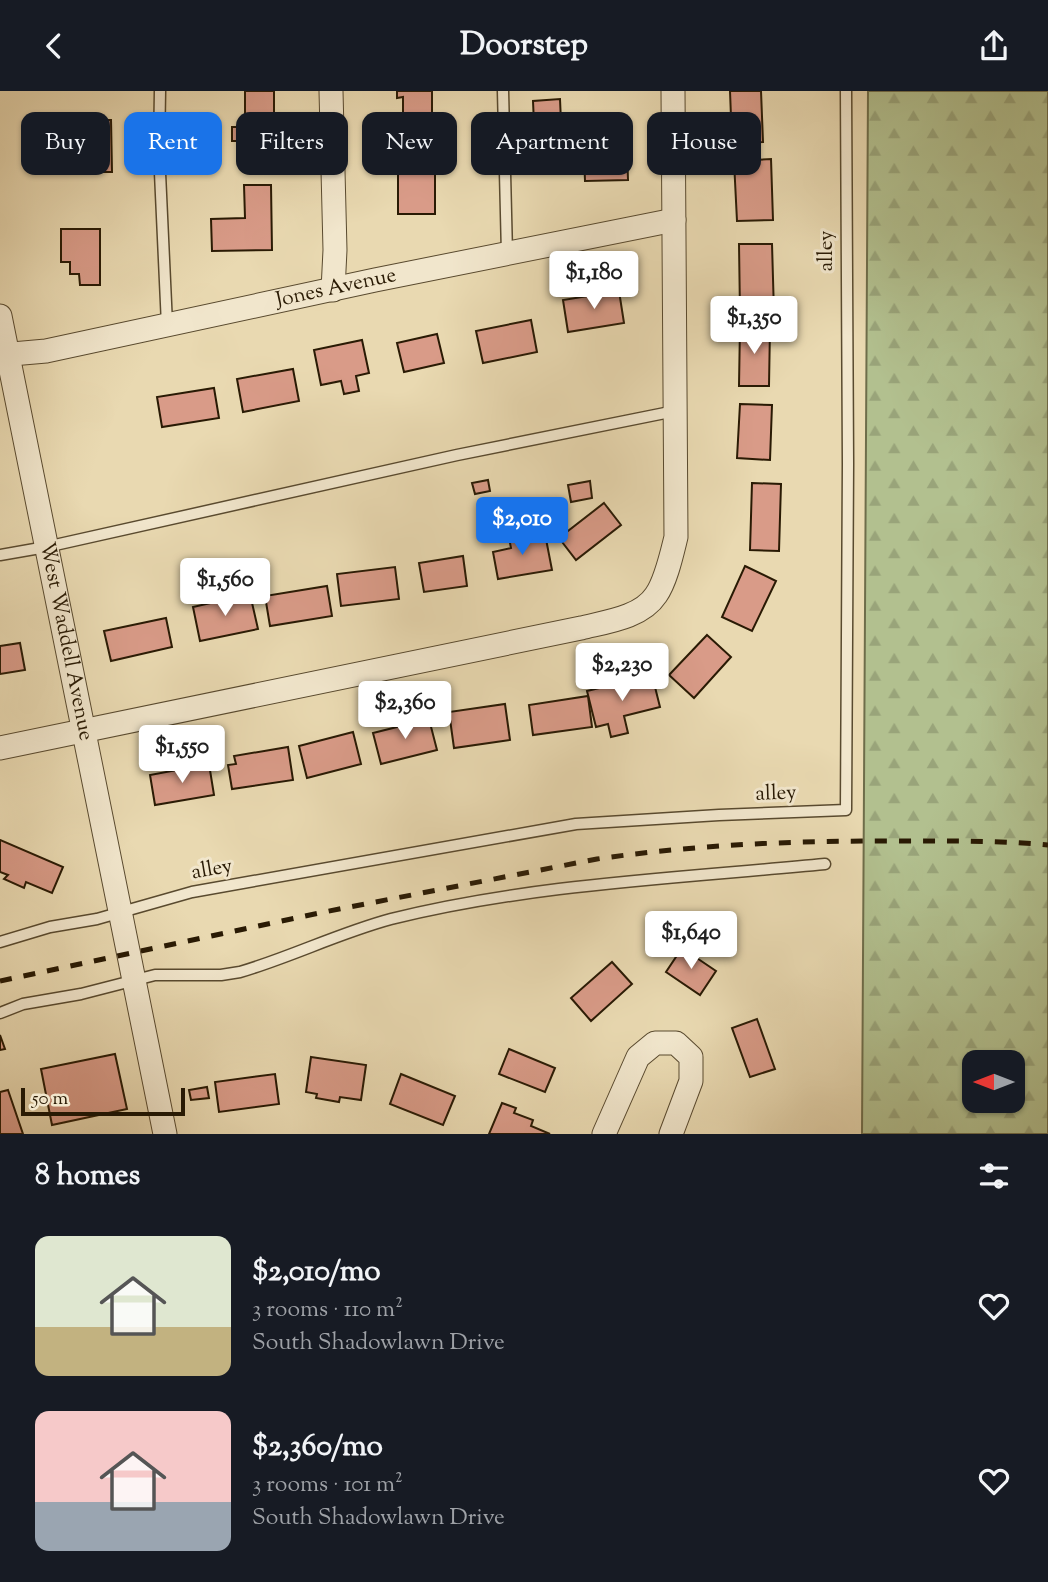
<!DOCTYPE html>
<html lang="en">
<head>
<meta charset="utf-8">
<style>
  :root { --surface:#171b24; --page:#20242c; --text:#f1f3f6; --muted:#9ea1a6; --accent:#1a73e8 }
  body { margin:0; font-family:"Sorts Mill Goudy",serif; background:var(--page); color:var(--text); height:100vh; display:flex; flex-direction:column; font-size:26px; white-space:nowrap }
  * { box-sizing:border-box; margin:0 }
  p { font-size:23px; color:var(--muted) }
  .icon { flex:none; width:38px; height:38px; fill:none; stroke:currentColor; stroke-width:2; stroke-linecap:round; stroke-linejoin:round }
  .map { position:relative; height:1043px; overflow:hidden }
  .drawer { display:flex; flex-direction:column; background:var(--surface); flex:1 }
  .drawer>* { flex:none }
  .banner { position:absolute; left:21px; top:21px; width:1006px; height:63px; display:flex; gap:14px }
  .needle { width:46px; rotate:270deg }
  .tools { position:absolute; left:962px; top:959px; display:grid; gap:14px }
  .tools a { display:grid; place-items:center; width:63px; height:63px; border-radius:14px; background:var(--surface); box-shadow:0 2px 5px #0004; font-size:35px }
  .scale { position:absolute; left:21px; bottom:18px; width:164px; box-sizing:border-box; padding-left:7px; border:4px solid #291a04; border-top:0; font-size:19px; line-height:24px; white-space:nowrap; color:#291a04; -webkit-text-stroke:5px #f1e6cc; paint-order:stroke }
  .price { position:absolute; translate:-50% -60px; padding:0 16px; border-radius:7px; background:#fff; color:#222; font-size:23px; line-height:46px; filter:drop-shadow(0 2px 4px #0008) }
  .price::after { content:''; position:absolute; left:50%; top:42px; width:21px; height:16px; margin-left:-10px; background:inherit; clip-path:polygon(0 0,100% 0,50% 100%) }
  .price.current { background:var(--accent); color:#fff }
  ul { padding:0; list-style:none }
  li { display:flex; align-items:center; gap:21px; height:175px; padding:0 35px }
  li span { display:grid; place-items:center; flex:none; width:196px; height:140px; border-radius:14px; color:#555 }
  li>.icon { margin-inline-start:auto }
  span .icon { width:84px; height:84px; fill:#fffc; stroke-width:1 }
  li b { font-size:30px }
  h2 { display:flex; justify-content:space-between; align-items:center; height:84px; padding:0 35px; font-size:30px }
  .pill { padding:0 24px; border-radius:14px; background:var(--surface); box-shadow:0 2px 5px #0004; font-size:24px; line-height:63px }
  .pill.current { background:var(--accent); color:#fff }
  header { display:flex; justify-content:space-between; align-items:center; height:91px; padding:0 35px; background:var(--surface); font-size:32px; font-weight:700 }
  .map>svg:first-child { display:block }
  .forest { fill:url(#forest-firs); stroke:#6e6d4a; stroke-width:2; fill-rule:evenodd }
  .building { fill:#d99b88; stroke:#291a04; stroke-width:2 }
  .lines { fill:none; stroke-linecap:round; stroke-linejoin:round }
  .lane-casing { stroke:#594a2f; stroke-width:13 }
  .street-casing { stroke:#594a2f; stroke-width:25 }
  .lane { stroke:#f1e6cc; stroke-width:10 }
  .street { stroke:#f1e6cc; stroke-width:23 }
  .rail { stroke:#291a04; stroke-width:5; stroke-dasharray:12 12; stroke-linecap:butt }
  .labels { text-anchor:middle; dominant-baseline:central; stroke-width:6; stroke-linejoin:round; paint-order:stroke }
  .street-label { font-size:21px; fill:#291a04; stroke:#f1e6cc }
</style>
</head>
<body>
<header><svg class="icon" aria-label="back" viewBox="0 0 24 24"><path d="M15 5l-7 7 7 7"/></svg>Doorstep<svg class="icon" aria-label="share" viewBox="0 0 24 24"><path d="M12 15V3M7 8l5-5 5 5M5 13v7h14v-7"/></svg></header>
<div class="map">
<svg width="1048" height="1043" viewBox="0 0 1048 1043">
  <defs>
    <pattern id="forest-firs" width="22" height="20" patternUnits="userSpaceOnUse" patternTransform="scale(1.75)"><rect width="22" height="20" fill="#b2c08f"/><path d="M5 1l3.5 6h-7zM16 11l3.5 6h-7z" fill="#99a47a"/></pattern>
  </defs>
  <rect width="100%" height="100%" fill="#e9d9b1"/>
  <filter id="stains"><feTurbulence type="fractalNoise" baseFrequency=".00286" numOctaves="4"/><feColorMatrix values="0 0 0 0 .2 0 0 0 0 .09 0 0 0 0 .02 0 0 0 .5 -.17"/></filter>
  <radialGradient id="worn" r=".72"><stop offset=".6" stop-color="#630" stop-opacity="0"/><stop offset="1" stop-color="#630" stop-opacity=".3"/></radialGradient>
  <path class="forest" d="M 868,0 L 1048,0 L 1048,1043 L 862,1043 ZM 975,971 L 1013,971 L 1013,1010 L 975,1010 Z"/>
  <g class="building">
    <polygon points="245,0 274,0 274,61 244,61 244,50 232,50 232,36 245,36"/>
    <polygon points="397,0 432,0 432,33 403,33 403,6 397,7"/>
    <polygon points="730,0 761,0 763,51 732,52"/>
    <polygon points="560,8 561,31 534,33 533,10"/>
    <polygon points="626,28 628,89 585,90 584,63 569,63 568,53 591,52 590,30"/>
    <polygon points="50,29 111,29 112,81 62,81 62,46 50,46"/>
    <rect x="398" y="61" width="37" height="62"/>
    <polygon points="771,68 773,129 737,130 734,70"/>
    <polygon points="244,94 271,94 272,159 212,160 211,128 245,127"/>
    <polygon points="61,138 100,138 100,194 80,194 79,183 70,183 70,171 61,171"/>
    <polygon points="739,153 772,153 774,222 740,222"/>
    <polygon points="619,200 624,232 568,241 563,209"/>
    <polygon points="531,229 537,261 483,272 476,240"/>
    <polygon points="740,235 770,236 769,295 739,295"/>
    <polygon points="437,243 444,272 404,281 397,252"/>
    <polygon points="362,249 369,282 356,285 359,300 344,303 341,290 321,294 314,259"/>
    <polygon points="293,278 299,310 243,321 237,288"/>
    <polygon points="214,297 219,327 162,336 157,306"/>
    <polygon points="740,313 772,314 770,369 737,367"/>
    <polygon points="488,389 490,400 475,403 472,392"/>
    <polygon points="590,390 592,407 571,411 568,394"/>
    <polygon points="752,392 781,393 779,460 750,459"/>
    <polygon points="604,412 621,434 576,469 559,447"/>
    <polygon points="526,439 528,451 546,448 552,479 498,488 493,461 511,457 508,442"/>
    <polygon points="463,465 467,495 424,501 419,472"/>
    <polygon points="745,475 776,490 752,540 722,526"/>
    <polygon points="395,476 399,508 341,515 337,483"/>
    <polygon points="327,495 332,525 270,535 265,505"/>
    <polygon points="250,503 258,538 200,550 193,516"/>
    <polygon points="166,527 172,556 111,570 104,540"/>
    <polygon points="707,544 731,566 694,607 669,584"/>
    <polygon points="20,552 25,579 0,583 0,555"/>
    <polygon points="652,584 660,616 624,625 628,642 611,646 608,633 596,636 587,600"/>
    <polygon points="588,605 592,636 533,644 529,614"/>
    <polygon points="505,613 510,649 454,657 449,621"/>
    <polygon points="429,628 437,659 381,673 373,642"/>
    <polygon points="353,641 361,673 307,687 299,655"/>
    <polygon points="288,656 293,689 232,698 228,674 236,673 234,665"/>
    <polygon points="209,673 214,704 155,714 150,684"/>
    <polygon points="0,749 63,776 52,802 26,791 24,797 4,788 8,784 0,781"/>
    <polygon points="682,857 716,880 700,904 666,881"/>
    <polygon points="612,871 632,893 591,930 571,907"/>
    <polygon points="757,928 775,978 750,986 732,937"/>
    <polygon points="0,944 5,958 0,959"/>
    <polygon points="509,958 555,977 545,1001 499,983"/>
    <polygon points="115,963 127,1018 52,1034 41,978"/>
    <polygon points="311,966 366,974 361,1009 340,1006 339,1011 316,1007 317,1003 306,1001"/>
    <polygon points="275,983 279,1013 219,1021 215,991"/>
    <polygon points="401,983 455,1005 443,1034 390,1013"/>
    <polygon points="207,996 209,1007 191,1009 189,999"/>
    <polygon points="8,999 23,1043 0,1043 0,1001"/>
    <polygon points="502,1012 516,1017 514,1022 533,1029 531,1035 550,1043 489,1043"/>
  </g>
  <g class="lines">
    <defs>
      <g id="lane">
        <polyline points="160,0 159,60 167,234"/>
        <polyline points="503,0 507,163"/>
        <polyline points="0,464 46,456 457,364 675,320"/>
        <polyline points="0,851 50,836 97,828 192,801 576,733 719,724 846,719 848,373 846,0"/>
        <path d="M 0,922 L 23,913 L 81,903 L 155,884 L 221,884 L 240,881 C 291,866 339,842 391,828 C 532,793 680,787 825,773"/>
      </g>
      <g id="street">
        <polyline points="331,0 335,159 333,199"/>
        <path id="s1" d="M 0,225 L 165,1043"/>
        <path id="s2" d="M 0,264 L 46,260 L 375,189 L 674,129"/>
        <path d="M 0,657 L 581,537 C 605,531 641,527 656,504 C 666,490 672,462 676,446 L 673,0"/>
        <polyline points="604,1043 638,966 655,952 676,952 691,966 691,990 671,1043"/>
      </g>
    </defs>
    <use href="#lane" class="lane-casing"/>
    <use href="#street" class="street-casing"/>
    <use href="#lane" class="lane"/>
    <use href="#street" class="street"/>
    <path class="rail" d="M 0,890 L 324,821 L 597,768 C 693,754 787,750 883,750 C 939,750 993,749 1048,754"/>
  </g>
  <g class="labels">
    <g class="street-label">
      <text transform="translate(827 160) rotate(-90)">alley</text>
      <text stroke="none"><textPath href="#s2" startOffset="343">Jones Avenue</textPath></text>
      <text stroke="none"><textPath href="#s1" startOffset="332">West Waddell Avenue</textPath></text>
      <text transform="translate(776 703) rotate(-2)">alley</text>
      <text transform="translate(212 779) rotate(-10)">alley</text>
    </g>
  </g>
  <rect width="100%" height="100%" filter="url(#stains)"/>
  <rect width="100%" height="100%" fill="url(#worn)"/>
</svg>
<div class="tools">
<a><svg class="needle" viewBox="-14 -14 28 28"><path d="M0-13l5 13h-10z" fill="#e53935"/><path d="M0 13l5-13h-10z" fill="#9ea1a6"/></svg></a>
</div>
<div class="scale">50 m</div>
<b class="price" style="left:594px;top:220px">$1,180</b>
<b class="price" style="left:754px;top:265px">$1,350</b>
<b class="price current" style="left:522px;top:466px">$2,010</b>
<b class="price" style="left:225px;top:527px">$1,560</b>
<b class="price" style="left:622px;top:612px">$2,230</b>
<b class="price" style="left:405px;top:650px">$2,360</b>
<b class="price" style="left:182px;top:694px">$1,550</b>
<b class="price" style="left:691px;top:880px">$1,640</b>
<div class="banner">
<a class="pill">Buy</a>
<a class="pill current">Rent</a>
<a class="pill">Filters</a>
<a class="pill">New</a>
<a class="pill">Apartment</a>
<a class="pill">House</a>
</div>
</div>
<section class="drawer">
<h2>8 homes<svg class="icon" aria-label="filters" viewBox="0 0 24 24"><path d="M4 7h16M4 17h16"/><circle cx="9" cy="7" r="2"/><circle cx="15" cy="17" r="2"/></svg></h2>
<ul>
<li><span style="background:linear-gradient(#dfe7d0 65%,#c2b280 0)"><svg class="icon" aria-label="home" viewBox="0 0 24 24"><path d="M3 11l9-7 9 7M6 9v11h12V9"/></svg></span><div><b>$2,010/mo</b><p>3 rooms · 110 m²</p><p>South Shadowlawn Drive</p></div><svg class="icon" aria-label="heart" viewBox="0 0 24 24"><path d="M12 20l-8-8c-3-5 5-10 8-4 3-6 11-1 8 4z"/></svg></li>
<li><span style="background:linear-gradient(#f6c9c9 65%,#9aa5b1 0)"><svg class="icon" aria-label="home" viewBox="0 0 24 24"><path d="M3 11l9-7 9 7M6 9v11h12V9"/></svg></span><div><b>$2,360/mo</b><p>3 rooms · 101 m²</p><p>South Shadowlawn Drive</p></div><svg class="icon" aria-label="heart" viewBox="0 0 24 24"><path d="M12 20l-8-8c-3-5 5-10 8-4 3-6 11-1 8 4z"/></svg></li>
</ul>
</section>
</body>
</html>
